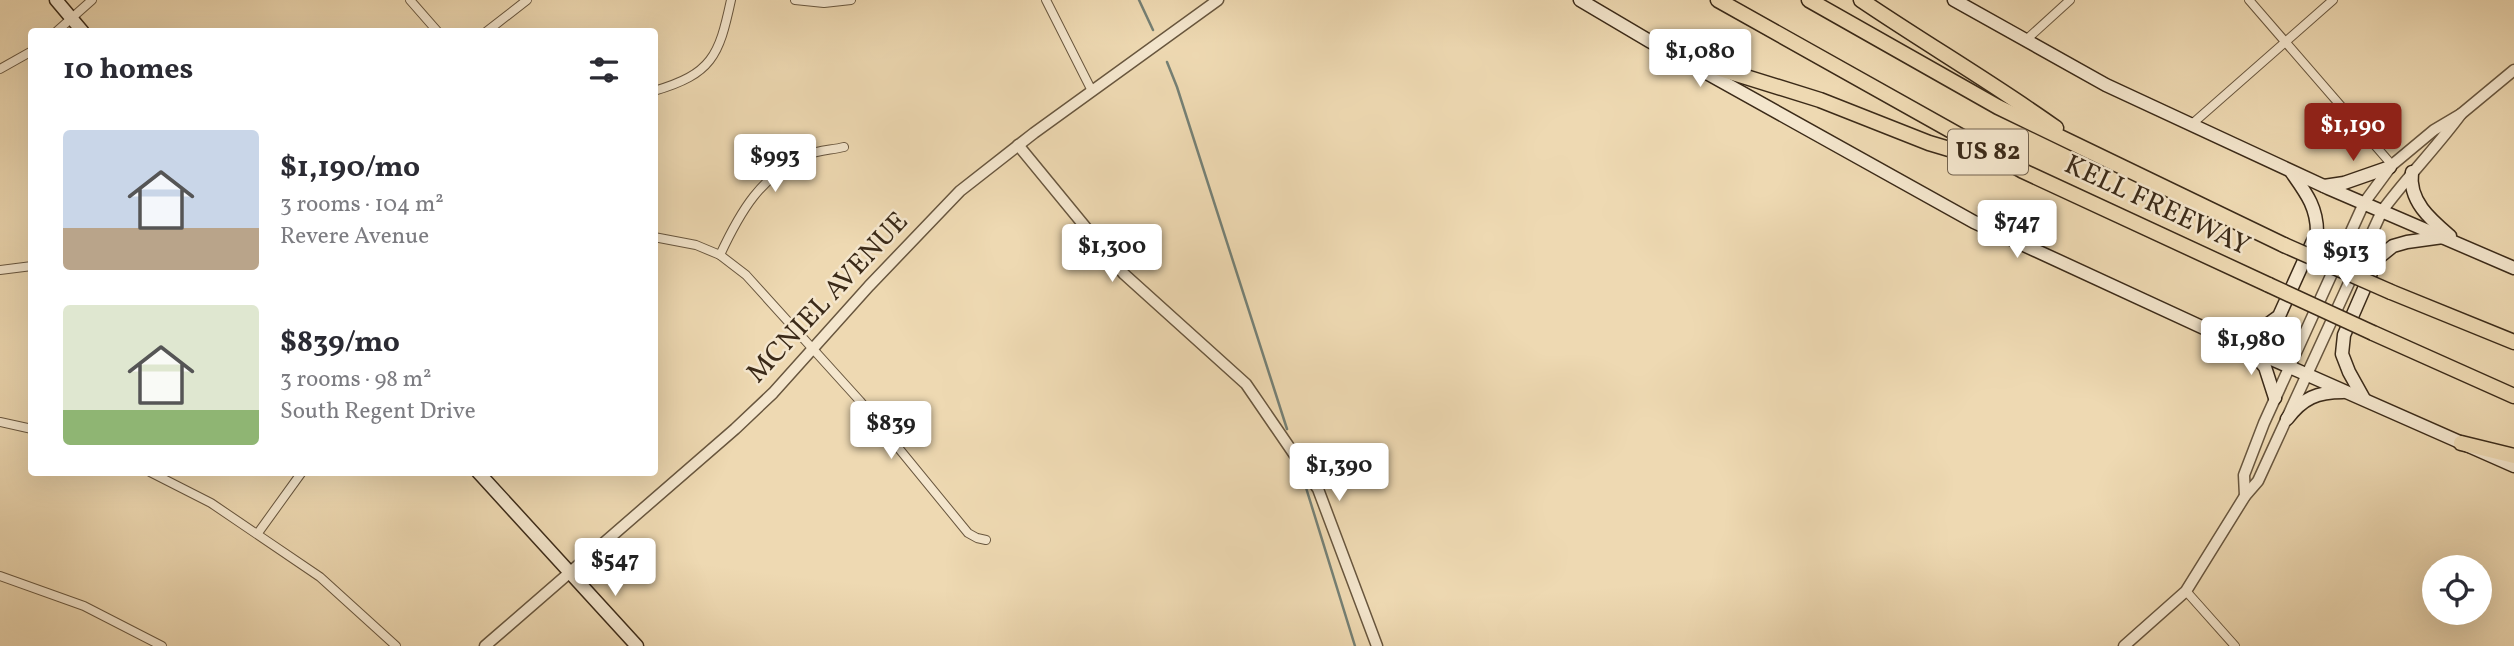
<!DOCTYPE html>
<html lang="en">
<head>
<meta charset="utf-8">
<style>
  :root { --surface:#fff; --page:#f7f7f7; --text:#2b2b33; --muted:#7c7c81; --accent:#8f2418 }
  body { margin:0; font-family:Vollkorn,serif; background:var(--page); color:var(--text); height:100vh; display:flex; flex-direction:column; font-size:26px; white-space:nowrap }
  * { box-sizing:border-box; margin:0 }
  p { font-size:23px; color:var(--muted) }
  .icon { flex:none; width:38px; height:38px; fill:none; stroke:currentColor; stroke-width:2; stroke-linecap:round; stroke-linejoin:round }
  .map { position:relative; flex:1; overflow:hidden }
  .details { position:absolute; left:28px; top:28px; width:630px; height:448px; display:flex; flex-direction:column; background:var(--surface); border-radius:7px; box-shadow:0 7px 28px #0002 }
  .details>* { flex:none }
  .tools { position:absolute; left:2422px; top:555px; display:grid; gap:14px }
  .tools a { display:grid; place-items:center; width:70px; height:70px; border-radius:50%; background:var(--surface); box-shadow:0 7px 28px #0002; font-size:35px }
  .price { position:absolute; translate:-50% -60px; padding:0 16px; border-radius:7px; background:#fff; color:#222; font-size:23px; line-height:46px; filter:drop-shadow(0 2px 4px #0008) }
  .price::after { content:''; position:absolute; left:50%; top:42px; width:21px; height:16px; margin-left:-10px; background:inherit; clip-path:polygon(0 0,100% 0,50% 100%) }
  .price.current { background:var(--accent); color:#fff }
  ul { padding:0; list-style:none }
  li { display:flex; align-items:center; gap:21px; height:175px; padding:0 35px }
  li span { display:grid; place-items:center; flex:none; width:196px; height:140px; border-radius:7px; color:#555 }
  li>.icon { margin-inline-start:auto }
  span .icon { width:84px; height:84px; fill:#fffc; stroke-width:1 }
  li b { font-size:30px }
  h2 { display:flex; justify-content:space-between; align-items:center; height:84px; padding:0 35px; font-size:30px }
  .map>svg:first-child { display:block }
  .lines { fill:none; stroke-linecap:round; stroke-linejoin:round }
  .stream { stroke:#758075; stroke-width:2.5 }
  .minor-casing { stroke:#68563e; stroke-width:10 }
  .tertiary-casing { stroke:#68563e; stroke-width:13 }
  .secondary-casing { stroke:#3b2a18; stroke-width:15 }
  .motorway-casing { stroke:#3b2a18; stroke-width:17 }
  .minor { stroke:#f4e6cd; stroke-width:8 }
  .tertiary { stroke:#f4e6cd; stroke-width:10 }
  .secondary { stroke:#f4e6cd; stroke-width:12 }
  .motorway { stroke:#eed9b2; stroke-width:14 }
  .motorway-bridge-casing { stroke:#3b2a18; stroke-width:17; stroke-linecap:butt }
  .motorway-bridge { stroke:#eed9b2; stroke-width:14 }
  .labels { text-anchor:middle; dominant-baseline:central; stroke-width:5; stroke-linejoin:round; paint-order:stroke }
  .shield { fill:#f4e6cd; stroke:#72624e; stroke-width:2 }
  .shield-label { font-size:26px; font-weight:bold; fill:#3b2a18 }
  .street-label { font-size:28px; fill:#3b2a18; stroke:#f4e6cd }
</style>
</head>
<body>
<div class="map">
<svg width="2514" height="646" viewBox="0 0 2514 646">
  <rect width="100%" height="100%" fill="#eed9b2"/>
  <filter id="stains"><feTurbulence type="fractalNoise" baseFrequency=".00286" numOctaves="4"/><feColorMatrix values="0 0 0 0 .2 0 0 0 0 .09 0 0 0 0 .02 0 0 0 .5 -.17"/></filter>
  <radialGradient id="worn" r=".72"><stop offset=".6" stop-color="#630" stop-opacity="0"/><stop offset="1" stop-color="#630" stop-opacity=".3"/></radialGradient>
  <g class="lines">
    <g class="stream">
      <polyline points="1139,0 1153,30"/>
      <polyline points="1167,62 1177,87 1287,429"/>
      <polyline points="1303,478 1355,646"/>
    </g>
    <defs>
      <g id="minor">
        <polyline points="410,0 438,32"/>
        <polyline points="795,0 824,3 851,0"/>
        <polyline points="1046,0 1092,91"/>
        <polyline points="2249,0 2392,165"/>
        <polyline points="56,32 92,0"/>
        <polyline points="486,32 527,0"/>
        <polyline points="2026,40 2070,0"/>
        <polyline points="0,69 32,51"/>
        <path d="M 654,91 C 712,74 719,56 731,0"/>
        <polyline points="2192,124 2333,0"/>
        <polyline points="654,237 696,245 720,255 746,275 860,401 968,533 977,538 986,540"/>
        <path d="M 720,255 C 740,212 761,175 807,155 C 818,150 832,150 844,147"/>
        <polyline points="0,270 32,266"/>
        <polyline points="0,422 32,429"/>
        <polyline points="150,472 211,503 320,577 396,646"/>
        <polyline points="258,533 302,472"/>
        <polyline points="0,576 84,606 162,646"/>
        <polyline points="2186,591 2235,646"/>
      </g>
      <g id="tertiary">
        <polyline points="1018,145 1124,274 1246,384 1318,489 1377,646"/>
        <polyline points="2245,496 2244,475 2264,423 2364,203 2392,165 2434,130 2461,114 2514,70"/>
        <polyline points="485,646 735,429 773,393 869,286 960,191 1034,133 1218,0"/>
        <path d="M 2124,646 L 2186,591 L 2245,496 L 2258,481 L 2382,211 C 2407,177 2436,148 2461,114"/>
      </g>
      <g id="secondary">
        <polyline points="56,0 83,32"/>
        <polyline points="1580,0 1651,42 1974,222 2258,353 2514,466"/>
        <polyline points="1954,0 2106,85 2328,188 2514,268"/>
        <path d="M 2412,172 C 2408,201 2431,220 2450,236"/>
        <polyline points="2324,186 2344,183 2390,167"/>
        <path d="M 2222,333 L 2248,333 L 2264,327 L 2279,316 L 2317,232 C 2317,207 2306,193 2292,173"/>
        <polyline points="2253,353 2265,367 2275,398"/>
        <polyline points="2364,399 2349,372 2342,354 2344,335 2377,259 2393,246 2407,242 2443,237"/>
        <path d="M 2287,419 C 2303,398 2317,392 2343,392"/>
        <polyline points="478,472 637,646"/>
      </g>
      <g id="motorway">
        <polyline points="1718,0 2023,171 2269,285"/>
        <polyline points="1809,0 1998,107 2284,245"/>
        <path d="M 1861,0 C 1926,44 1993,83 2056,128"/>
        <polyline points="1672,54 1820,100 1929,143 1996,163"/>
        <polyline points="2391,292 2514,342"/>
        <polyline points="2373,333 2514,396"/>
        <polyline points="2461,443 2514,456"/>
      </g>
    </defs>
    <use href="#minor" class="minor-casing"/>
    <use href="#tertiary" class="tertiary-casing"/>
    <use href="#secondary" class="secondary-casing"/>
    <use href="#motorway" class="motorway-casing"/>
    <use href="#minor" class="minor"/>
    <use href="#tertiary" class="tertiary"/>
    <use href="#secondary" class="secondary"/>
    <use href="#motorway" class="motorway"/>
    <defs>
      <g id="motorway-bridge">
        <polyline points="2284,245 2391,292"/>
        <polyline points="2269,285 2373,333"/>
      </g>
    </defs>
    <use href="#motorway-bridge" class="motorway-bridge-casing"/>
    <use href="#motorway-bridge" class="motorway-bridge"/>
  </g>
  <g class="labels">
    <rect class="shield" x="1948" y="129.5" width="80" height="45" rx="5"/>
    <g class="shield-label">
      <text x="1988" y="152">US 82</text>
    </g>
    <g class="street-label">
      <text transform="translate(2157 206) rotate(25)">KELL FREEWAY</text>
      <text transform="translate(828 298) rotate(-47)">MCNIEL AVENUE</text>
    </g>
  </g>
  <rect width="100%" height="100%" filter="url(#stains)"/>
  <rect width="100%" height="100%" fill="url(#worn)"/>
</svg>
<div class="tools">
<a><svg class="icon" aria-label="locate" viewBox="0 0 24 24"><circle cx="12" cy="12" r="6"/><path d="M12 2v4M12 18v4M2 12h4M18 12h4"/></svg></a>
</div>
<b class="price" style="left:1700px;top:89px">$1,080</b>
<b class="price current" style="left:2353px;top:163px">$1,190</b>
<b class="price" style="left:775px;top:194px">$993</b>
<b class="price" style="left:2017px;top:260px">$747</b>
<b class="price" style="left:1112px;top:284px">$1,300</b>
<b class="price" style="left:2346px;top:289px">$913</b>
<b class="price" style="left:2251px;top:377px">$1,980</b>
<b class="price" style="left:891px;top:461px">$839</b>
<b class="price" style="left:1339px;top:503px">$1,390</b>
<b class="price" style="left:615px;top:598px">$547</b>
<section class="details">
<h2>10 homes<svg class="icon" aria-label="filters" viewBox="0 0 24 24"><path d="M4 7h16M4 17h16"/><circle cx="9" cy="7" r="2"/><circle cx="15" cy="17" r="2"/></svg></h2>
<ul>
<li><span style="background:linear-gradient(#c9d6e8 70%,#b9a48a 0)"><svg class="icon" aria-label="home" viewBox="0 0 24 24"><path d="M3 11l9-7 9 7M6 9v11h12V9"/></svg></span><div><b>$1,190/mo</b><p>3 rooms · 104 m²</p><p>Revere Avenue</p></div></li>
<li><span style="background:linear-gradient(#dfe7d0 75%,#8fb573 0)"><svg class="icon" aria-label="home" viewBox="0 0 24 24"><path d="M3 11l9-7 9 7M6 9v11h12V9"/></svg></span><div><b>$839/mo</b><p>3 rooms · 98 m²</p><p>South Regent Drive</p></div></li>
</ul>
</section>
</div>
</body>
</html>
